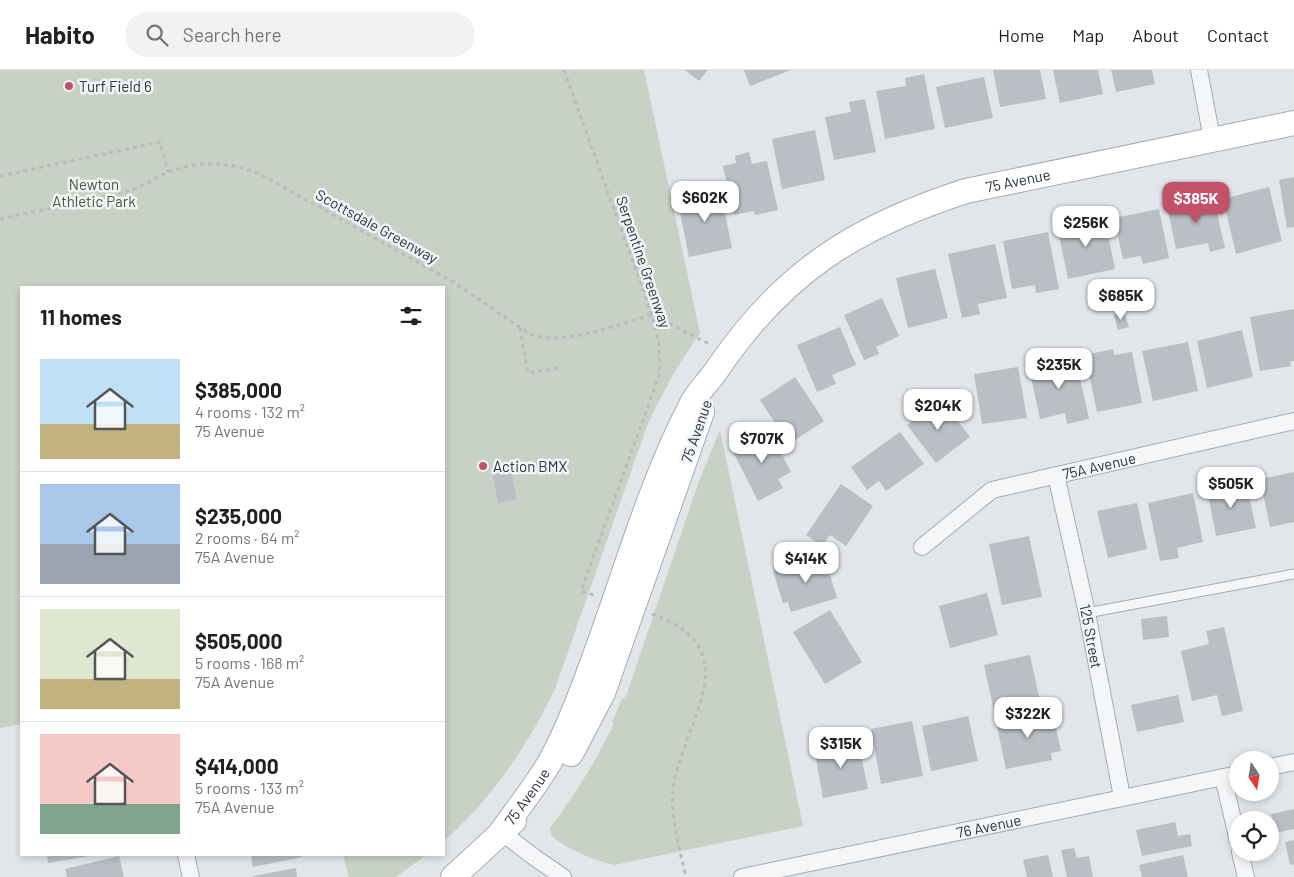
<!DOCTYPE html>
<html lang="en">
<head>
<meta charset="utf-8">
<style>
  :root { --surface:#fff; --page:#f2f2f2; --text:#202124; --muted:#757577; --line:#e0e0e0; --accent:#c35268 }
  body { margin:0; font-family:Barlow,sans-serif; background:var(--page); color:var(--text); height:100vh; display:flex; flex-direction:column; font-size:19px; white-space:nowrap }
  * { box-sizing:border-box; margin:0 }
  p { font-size:16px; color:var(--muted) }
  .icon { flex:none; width:28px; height:28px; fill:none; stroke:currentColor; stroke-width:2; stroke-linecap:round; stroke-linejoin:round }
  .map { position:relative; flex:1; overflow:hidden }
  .details { position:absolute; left:20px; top:216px; width:425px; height:570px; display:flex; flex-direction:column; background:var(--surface); border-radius:0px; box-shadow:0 2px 8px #0003 }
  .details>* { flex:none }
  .needle { width:32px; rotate:168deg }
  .controls { position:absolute; left:1229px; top:681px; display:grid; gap:10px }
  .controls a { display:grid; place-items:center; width:50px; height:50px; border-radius:50%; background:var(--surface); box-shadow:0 2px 8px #0003; font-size:25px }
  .price { position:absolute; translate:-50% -42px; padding:0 11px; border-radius:10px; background:#fff; color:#222; font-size:16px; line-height:32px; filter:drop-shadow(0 1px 2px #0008) }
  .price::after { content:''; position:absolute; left:50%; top:30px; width:15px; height:11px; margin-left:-8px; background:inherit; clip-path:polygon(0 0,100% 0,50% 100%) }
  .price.selected { background:var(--accent); color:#fff }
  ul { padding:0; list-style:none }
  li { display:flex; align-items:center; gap:15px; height:125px; padding:0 20px }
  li+li { border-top:1px solid var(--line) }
  li span { display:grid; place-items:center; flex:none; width:140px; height:100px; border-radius:0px; color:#555 }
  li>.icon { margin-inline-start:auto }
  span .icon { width:60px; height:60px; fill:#fffc; stroke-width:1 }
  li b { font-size:21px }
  h2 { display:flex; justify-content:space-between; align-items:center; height:60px; padding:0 20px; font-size:21px }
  header { display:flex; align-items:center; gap:30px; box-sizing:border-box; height:70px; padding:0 25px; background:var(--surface); border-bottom:1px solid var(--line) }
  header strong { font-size:24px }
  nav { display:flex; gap:28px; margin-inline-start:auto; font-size:18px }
  .search { width:350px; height:45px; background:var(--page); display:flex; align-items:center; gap:12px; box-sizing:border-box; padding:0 18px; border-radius:28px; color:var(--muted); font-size:19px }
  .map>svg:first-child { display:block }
  .green { fill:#c8d2c4 }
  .building { fill:#babfc6 }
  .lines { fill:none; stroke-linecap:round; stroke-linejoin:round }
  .lane-casing { stroke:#a7acb3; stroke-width:11 }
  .street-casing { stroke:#a7acb3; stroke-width:18 }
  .secondary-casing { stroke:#a7acb3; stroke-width:26 }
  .path { stroke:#b8bcc1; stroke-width:3; stroke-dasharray:4 4; stroke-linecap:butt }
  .lane { stroke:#f4f6f8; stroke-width:9 }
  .street { stroke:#f4f6f8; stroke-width:16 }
  .secondary { stroke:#fff; stroke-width:24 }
  .poi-dot { fill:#c35268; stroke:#f2f4f7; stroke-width:2 }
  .labels { text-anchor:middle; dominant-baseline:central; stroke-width:5; stroke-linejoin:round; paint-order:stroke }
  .poi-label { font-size:15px; fill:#2b3440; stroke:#f2f4f7; text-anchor:start }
  .street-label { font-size:15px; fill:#2b3440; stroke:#f2f4f7 }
  .park-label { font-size:15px; fill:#425a3a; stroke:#f2f4f7 }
</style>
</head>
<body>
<header>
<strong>Habito</strong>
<div class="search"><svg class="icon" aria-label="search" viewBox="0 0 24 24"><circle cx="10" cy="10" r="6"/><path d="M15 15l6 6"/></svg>Search here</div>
<nav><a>Home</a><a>Map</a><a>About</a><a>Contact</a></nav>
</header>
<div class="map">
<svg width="1294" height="807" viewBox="0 0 1294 807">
  <rect width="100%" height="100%" fill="#e2e5e9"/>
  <g class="green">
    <path d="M 0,0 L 644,0 L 700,263 C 679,293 662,323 647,356 L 555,619 C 527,677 492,728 444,771 L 444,218 L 21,218 L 21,654 L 0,658 Z"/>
    <path d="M 720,360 L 803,756 L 614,795 C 590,789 572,781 552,767 L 550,758 C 575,725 596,691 614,653 L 612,652 L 622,629 L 624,629 L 627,623 L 699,411 Z"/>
    <polygon points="343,785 426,785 396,807 349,807"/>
  </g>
  <g class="building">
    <polygon points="685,0 708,0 699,11"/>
    <polygon points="744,0 791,0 750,16"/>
    <polygon points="993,0 1040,0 1046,29 1000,37"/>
    <polygon points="1053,0 1098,0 1103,24 1060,33"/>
    <polygon points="1111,0 1152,0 1155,14 1116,22"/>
    <polygon points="924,4 935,59 885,69 876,21 906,16 905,8"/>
    <polygon points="984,7 993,48 945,58 936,17"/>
    <polygon points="865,29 876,82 834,90 825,47 851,42 849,32"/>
    <polygon points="815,60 825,110 782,119 772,69"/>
    <polygon points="749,82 752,94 767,91 778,140 755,145 754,141 734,145 723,96 736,93 735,86"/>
    <polygon points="1294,107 1294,157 1287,158 1279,110"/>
    <polygon points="1269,117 1282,171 1236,184 1223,129"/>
    <polygon points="720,119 732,178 689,187 677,128"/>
    <polygon points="1213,126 1225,178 1210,182 1208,173 1176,179 1167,136"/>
    <polygon points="1159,139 1169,188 1143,194 1141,186 1123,189 1114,148"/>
    <polygon points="1104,146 1115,199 1068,209 1057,156"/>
    <polygon points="1048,162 1059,219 1036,223 1035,215 1012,219 1003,171"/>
    <polygon points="995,174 1007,228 978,234 980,244 962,248 948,184"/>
    <polygon points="935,199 948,248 908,258 896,208"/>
    <polygon points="882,228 899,266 876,277 879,284 864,290 844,245"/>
    <polygon points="1294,239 1294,291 1290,291 1291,296 1260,301 1250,247"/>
    <polygon points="1124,242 1129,257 1118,260 1114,245"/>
    <polygon points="840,257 856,295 832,305 836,314 817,322 797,275"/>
    <polygon points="1242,260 1253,307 1207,318 1197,271"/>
    <polygon points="1188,272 1198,321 1153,331 1142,281"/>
    <polygon points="1113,279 1114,285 1132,282 1142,333 1097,342 1085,285"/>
    <polygon points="1059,287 1061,293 1076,290 1089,349 1067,354 1065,343 1040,349 1028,293"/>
    <polygon points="1018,297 1027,348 982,354 974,304"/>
    <polygon points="795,307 824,351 789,374 760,330"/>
    <polygon points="941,329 970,367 936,393 907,355"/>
    <polygon points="768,358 791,402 778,409 783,418 758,431 731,378"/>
    <polygon points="900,362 924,394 886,421 879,411 867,420 851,397"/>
    <polygon points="509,393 517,429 498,433 491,397"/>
    <polygon points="1294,402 1294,452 1270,457 1260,409"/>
    <polygon points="1246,412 1256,458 1216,466 1207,420"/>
    <polygon points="841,414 873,436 846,476 830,465 822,476 806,465"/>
    <polygon points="1193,423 1203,472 1177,478 1179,488 1160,491 1148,433"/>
    <polygon points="1137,433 1147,479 1108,488 1097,441"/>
    <polygon points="1029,466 1042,527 1002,535 989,474"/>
    <polygon points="824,485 837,528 791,542 788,532 783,533 773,501"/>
    <polygon points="987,523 998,565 950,578 939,536"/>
    <polygon points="830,540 862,592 825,614 793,562"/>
    <polygon points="1167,546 1169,567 1143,570 1141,549"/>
    <polygon points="1224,557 1243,641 1222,646 1217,625 1192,631 1181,581 1209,574 1206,561"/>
    <polygon points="1030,585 1040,631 994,641 984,595"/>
    <polygon points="1178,625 1184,652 1137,662 1131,635"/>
    <polygon points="1052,640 1061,681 1051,683 1052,690 1006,699 996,651"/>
    <polygon points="968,646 978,691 931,701 922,656"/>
    <polygon points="912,651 923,706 881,714 871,659"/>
    <polygon points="858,670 868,719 823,728 814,678"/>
    <polygon points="1294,739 1294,759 1275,763 1271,744"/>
    <polygon points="1175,752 1178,766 1190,764 1192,776 1142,786 1136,760"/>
    <polygon points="1294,770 1294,794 1290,795 1285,772"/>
    <polygon points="1074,778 1077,788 1089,786 1093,807 1067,807 1061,780"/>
    <polygon points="47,785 89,785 89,786 48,793"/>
    <polygon points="251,785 302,785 302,787 253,797"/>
    <polygon points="1048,785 1053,807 1027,807 1023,790"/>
    <polygon points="1183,785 1188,807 1142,807 1139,795"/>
    <polygon points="119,786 124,807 67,807 65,799"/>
    <polygon points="296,798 297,807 253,807 253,806"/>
  </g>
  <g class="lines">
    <defs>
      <polyline id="lane" points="1087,543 1294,504"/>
      <g id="street">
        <polyline points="1199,0 1212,69"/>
        <path id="s1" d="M 1056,405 L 1087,543 L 1122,727"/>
        <path id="s2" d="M 922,477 L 992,420 L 1294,351"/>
        <polyline points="1270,697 1294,692"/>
        <polyline points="1223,707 1238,771"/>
        <polyline points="501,762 534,787 563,807"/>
        <polyline points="1240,782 1246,807"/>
        <polyline points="186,785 191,807"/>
        <path id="s3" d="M 742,807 L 1238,704"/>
      </g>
      <g id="secondary">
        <polyline points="571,684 603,623 702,342"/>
        <path id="s4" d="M 501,762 C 518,738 537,715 551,690 C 568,659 581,624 593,591 C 625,505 649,416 691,335 C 697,322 708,313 716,301 C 782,203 854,157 966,121 L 1294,53"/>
        <polyline points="453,807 514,751"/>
      </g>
    </defs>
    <use href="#lane" class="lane-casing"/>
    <use href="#street" class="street-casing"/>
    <use href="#secondary" class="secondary-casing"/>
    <g class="path">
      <polyline points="564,0 652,245 659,274 660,303 581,521 594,525"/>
      <polyline points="0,106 160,72 168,102"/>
      <path d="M 0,149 C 43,139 88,132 131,120 C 144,116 156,107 169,102 C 200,90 228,92 258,103 L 455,213 L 530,264 C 564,277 617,254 652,245 L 709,274"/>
      <polyline points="520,258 528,303 559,298"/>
      <path d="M 652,544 C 753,580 681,653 673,720 C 670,745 680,782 686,807"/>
    </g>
    <use href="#lane" class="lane"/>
    <use href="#street" class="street"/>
    <use href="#secondary" class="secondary"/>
  </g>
  <g class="poi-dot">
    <circle cx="69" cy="16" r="5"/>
    <circle cx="483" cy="396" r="5"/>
  </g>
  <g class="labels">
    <g class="poi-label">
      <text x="79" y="16">Turf Field 6</text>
      <text x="493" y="396">Action BMX</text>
    </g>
    <g class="street-label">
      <text stroke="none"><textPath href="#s4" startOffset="880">75 Avenue</textPath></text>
      <text transform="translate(377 156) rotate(29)">Scottsdale Greenway</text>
      <text transform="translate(644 192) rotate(71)">Serpentine Greenway</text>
      <text transform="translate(696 361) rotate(-71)">75 Avenue</text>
      <text stroke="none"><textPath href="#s2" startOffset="200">75A Avenue</textPath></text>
      <text stroke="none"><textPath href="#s1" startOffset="165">125 Street</textPath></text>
      <text stroke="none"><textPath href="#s4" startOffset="44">75 Avenue</textPath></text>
      <text stroke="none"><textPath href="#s3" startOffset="252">76 Avenue</textPath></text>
    </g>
    <g class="park-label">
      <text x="94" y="114">Newton<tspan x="94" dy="17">Athletic Park</tspan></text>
    </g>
  </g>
</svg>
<div class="controls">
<a><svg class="needle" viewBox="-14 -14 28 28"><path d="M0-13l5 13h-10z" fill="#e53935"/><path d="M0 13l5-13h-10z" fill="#757577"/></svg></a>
<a><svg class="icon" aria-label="locate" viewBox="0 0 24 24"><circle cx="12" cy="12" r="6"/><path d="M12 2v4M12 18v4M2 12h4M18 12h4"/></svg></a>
</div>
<b class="price" style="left:705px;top:153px">$602K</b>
<b class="price selected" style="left:1196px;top:154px">$385K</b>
<b class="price" style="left:1086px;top:178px">$256K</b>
<b class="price" style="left:1121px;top:251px">$685K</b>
<b class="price" style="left:1059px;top:320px">$235K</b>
<b class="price" style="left:938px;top:361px">$204K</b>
<b class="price" style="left:762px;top:394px">$707K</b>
<b class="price" style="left:1231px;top:439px">$505K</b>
<b class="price" style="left:806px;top:514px">$414K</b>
<b class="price" style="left:1028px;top:669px">$322K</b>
<b class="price" style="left:841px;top:699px">$315K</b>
<section class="details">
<h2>11 homes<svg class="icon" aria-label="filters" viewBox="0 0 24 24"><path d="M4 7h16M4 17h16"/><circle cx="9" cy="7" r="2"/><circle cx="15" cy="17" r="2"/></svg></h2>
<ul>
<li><span style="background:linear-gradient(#bfe0f5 65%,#c2b280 0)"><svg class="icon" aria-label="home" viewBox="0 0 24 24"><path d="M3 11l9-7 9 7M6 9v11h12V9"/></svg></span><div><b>$385,000</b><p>4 rooms · 132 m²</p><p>75 Avenue</p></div></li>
<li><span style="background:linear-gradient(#a9c7e8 60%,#9aa5b1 0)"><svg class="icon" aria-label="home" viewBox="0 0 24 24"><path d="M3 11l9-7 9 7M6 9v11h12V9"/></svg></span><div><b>$235,000</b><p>2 rooms · 64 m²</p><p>75A Avenue</p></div></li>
<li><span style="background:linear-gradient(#dfe7d0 70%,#c2b280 0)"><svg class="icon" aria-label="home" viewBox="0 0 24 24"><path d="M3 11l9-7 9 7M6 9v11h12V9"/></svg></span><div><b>$505,000</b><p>5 rooms · 168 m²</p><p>75A Avenue</p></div></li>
<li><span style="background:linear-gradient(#f6c9c9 70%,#7fa58c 0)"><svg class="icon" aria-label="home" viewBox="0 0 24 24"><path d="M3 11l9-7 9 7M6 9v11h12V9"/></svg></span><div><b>$414,000</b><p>5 rooms · 133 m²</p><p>75A Avenue</p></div></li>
</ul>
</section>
</div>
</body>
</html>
